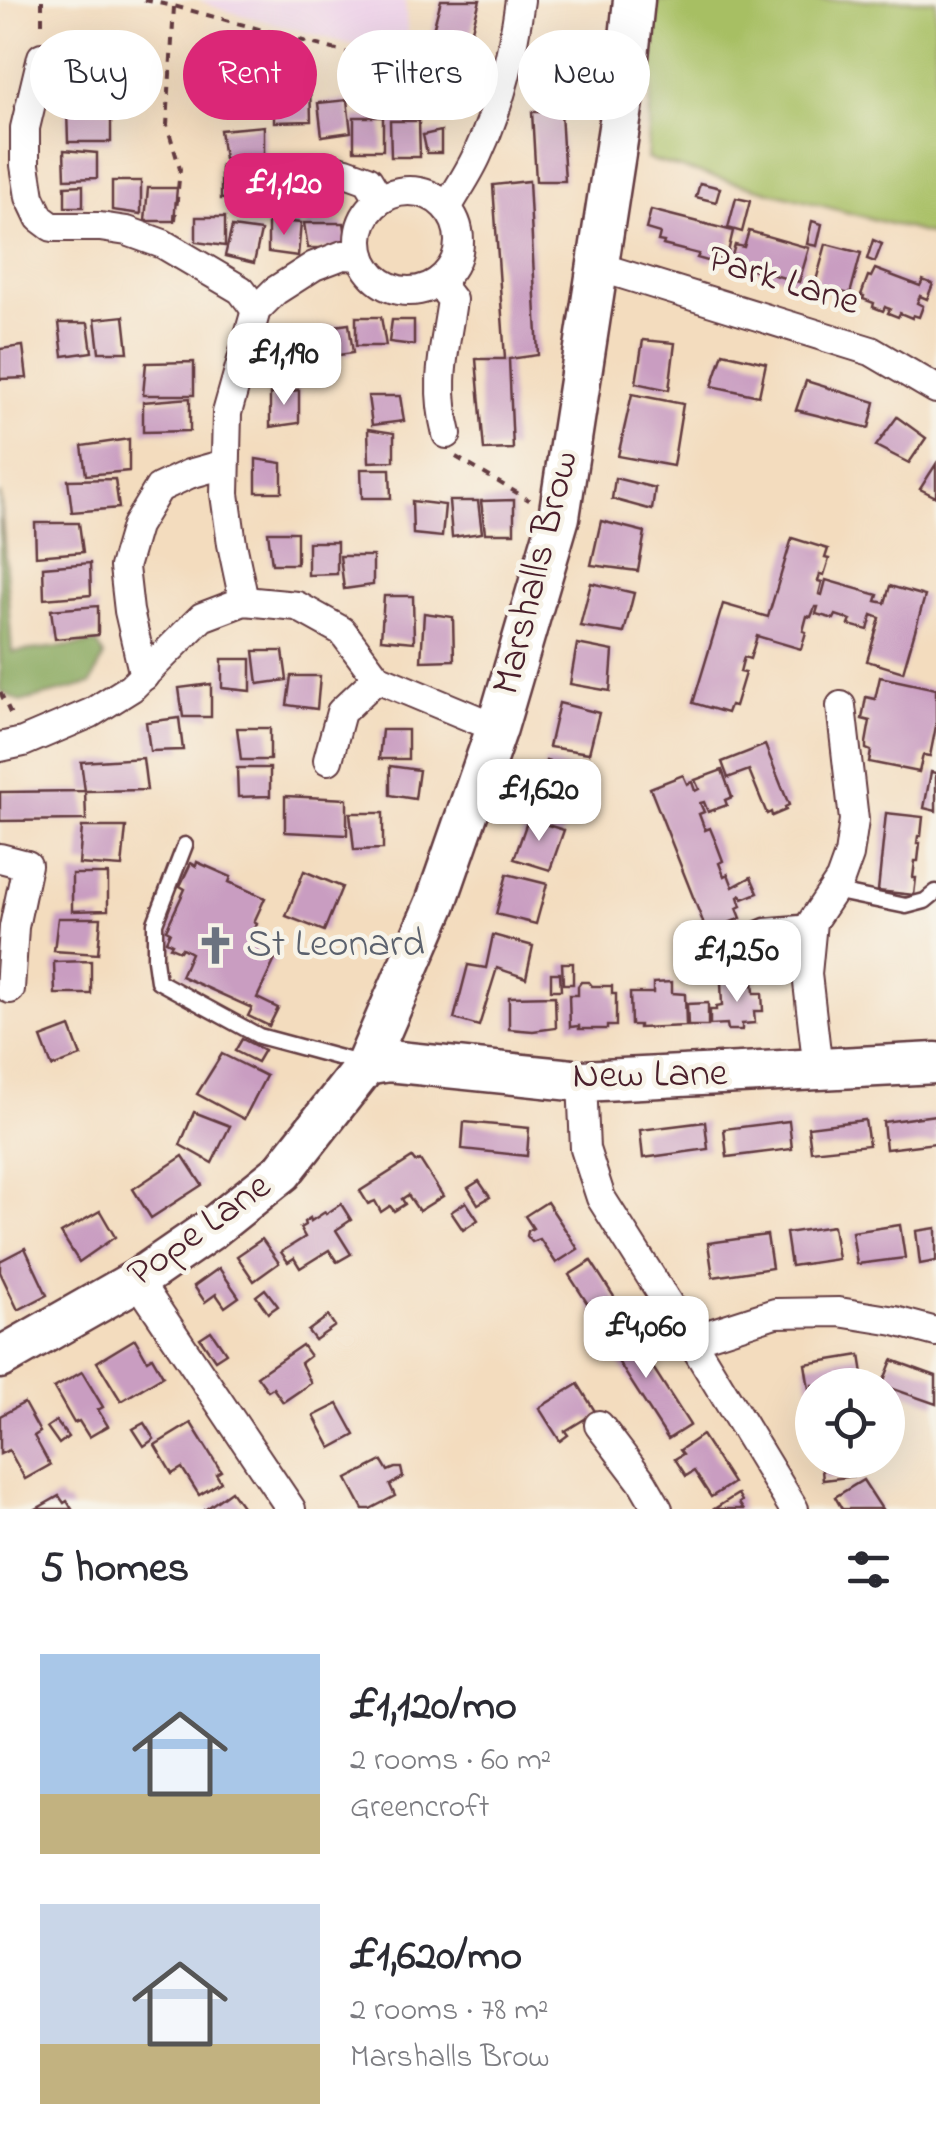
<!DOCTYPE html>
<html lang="en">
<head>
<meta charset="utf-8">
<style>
  :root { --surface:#fff; --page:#f2f2f3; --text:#2b2b33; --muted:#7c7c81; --accent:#db2777 }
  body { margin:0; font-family:"Indie Flower",sans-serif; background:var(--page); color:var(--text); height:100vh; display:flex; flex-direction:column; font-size:38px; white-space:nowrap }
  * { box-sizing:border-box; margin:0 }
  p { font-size:32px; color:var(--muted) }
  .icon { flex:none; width:55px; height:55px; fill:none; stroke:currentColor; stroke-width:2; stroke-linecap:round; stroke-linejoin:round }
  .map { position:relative; height:1509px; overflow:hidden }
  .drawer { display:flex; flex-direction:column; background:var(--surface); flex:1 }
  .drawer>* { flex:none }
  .hud { position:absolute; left:30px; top:30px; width:878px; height:90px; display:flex; gap:20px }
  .tools { position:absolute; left:795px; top:1368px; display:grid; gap:20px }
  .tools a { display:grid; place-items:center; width:110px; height:110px; border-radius:50%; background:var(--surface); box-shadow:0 10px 40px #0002; font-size:50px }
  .price { position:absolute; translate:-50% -85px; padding:0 22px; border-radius:20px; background:#fff; color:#222; font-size:32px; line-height:65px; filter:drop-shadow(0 2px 5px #0008) }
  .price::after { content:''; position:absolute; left:50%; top:60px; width:30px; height:22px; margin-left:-15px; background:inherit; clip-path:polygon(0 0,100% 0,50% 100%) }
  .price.selected { background:var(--accent); color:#fff }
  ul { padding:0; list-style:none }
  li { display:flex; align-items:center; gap:30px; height:250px; padding:0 40px }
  li span { display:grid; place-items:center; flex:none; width:280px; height:200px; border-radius:0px; color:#555 }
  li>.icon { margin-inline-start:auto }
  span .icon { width:120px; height:120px; fill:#fffc; stroke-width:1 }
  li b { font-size:42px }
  h2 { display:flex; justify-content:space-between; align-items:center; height:120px; padding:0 40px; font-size:42px }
  .pill { padding:0 35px; border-radius:45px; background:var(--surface); box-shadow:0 10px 40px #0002; font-size:35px; line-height:90px }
  .pill.selected { background:var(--accent); color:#fff }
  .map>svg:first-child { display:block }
  .built { fill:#edd0e9 }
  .green { fill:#a7bf64; stroke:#786f48; stroke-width:2.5 }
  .forest { fill:#85a65a; stroke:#686242; stroke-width:2.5 }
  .building { fill:#c99dc1 }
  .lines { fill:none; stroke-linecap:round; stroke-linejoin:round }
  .lane-casing { stroke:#633b41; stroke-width:19 }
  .street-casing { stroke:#633b41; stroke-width:32 }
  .secondary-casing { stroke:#633b41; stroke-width:45 }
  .path { stroke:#633b41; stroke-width:4; stroke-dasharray:8 8; stroke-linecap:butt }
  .lane { stroke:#fff; stroke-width:14 }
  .street { stroke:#fff; stroke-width:28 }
  .secondary { stroke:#fff; stroke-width:40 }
  .labels { text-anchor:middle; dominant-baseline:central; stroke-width:9; stroke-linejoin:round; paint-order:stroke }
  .street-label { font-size:40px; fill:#4a1f2b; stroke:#f7f3e8 }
  .worship-label { font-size:40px; fill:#5b616d; stroke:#f7f3e8; text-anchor:start }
</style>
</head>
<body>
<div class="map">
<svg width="936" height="1509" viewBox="0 0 936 1509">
  <rect width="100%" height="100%" fill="#f7f3e8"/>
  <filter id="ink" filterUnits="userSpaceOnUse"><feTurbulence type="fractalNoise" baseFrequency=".01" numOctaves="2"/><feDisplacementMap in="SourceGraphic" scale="20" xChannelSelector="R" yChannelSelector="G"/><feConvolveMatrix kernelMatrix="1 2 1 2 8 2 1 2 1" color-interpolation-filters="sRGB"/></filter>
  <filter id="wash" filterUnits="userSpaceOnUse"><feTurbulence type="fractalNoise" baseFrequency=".0048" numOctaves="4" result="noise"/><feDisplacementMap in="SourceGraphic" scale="40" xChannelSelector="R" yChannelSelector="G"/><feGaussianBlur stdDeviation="2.25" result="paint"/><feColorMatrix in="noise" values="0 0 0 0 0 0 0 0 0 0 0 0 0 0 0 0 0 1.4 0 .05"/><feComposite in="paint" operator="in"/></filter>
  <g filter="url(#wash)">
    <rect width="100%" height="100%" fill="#f3dcbe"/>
    <polygon class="built" points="199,0 405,0 409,57 345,43 220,9"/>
    <polygon class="green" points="657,0 936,0 936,236 647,159"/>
    <polygon class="forest" points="0,493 12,652 97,643 104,656 91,684 20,702 0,691"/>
    <g id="blocks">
      <g class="building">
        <polygon points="441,0 480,0 466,51 430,41"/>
        <polygon points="114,33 114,62 89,62 63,37"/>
        <polygon points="89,69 136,73 136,105 89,102"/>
        <polygon points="274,82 310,82 311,121 274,122"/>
        <polygon points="347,100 351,132 322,136 318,103"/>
        <polygon points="111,109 111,142 68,142 67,110"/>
        <polygon points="532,112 561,112 565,181 536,181"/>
        <rect x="354" y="117" width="29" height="33"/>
        <polygon points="390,121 419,121 420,157 391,157"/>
        <polygon points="264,126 264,158 224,159 220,130"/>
        <polygon points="441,131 441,153 427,153 423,135"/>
        <polygon points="64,150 97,153 97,178 65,179"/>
        <polygon points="221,166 253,169 250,198 221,199"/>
        <polygon points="112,181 141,181 141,214 112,210"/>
        <polygon points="529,181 538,355 509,359 513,449 484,450 476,359 505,359 493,185"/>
        <polygon points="700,183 720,188 716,202 696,197"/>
        <polygon points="83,185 83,207 65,207 65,186"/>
        <polygon points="148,188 177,188 174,221 145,221"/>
        <polygon points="736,198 750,201 742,232 728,228"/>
        <polygon points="651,210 733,231 726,261 713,257 711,262 697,258 699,254 663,245 664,242 658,241 660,233 646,229"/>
        <polygon points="196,217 225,217 225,246 196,242"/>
        <polygon points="268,220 301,223 298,256 268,252"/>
        <polygon points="812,221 822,224 817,246 807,244"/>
        <polygon points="304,223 344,223 348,248 308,248"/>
        <polygon points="232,227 261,231 254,263 225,256"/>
        <polygon points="749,231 809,248 799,282 730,263 735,245 744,247"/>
        <polygon points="873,240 882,244 875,262 867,259"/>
        <polygon points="826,244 861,253 850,294 841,292 840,295 814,288"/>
        <polygon points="875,269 920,286 923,280 933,284 927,299 920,296 917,303 923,306 919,317 913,315 912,318 900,313 898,317 888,313 890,309 887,308 885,307 883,311 873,307 874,303 863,299 864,296 861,295 868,276 871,277"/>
        <polygon points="124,316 128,352 99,352 95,319"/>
        <polygon points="356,317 381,317 386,346 356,346"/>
        <polygon points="392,320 414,320 414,345 389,342"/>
        <polygon points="59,323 88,323 92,352 63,356"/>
        <polygon points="349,324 353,353 324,357 320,328"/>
        <polygon points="643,340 675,343 669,390 636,383"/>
        <polygon points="23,346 27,378 0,379 0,349"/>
        <polygon points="723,353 766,363 759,396 712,386"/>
        <polygon points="284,354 313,354 310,383 281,383"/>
        <polygon points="194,362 194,395 143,395 146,363"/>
        <polygon points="806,381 875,402 869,428 796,410"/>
        <polygon points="299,390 299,423 270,427 270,394"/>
        <polygon points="632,394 683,404 673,466 618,456"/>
        <polygon points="368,396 400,396 404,421 372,425"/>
        <polygon points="190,398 190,431 143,432 143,402"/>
        <polygon points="897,417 926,438 909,463 876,446"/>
        <polygon points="368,429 394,433 394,461 369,462"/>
        <polygon points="129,439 129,471 86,475 82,446"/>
        <polygon points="256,459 282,463 282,492 256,492"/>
        <polygon points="936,464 936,497 920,489"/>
        <polygon points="361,469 390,469 391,498 362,498"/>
        <polygon points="615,478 655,488 652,510 612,499"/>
        <polygon points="115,479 119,508 72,512 68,480"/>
        <polygon points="514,500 514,533 485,533 481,501"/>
        <polygon points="412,501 445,505 442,537 413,534"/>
        <polygon points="449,501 478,501 482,533 452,537"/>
        <polygon points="601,521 645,532 638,571 591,565"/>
        <polygon points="35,523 79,523 83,552 36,556"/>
        <polygon points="268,532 297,532 297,564 272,564"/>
        <polygon points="792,538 828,549 825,558 829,559 824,575 820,574 818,581 822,582 819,594 822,595 826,580 878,595 876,601 885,603 890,586 925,596 903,672 867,661 880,618 872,615 868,630 849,625 851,620 836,615 834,619 816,614 818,607 815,607 811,617 807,616 803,631 806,632 801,649 757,636 750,659 744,657 742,664 740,672 745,673 735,706 730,705 727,713 693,703 723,604 768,617"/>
        <polygon points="308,542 337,542 337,574 308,575"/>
        <polygon points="340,556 373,556 373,585 344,589"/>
        <polygon points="90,563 91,595 44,599 43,567"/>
        <polygon points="591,583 634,593 624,633 580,626"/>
        <polygon points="384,596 413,596 414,642 381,639"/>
        <polygon points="98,606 98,635 55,639 51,610"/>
        <polygon points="424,613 453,617 454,660 421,661"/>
        <polygon points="577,644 613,651 610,691 570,684"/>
        <polygon points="254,651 283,651 287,680 258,684"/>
        <polygon points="222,659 251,659 251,691 222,688"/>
        <polygon points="291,676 320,676 317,709 287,705"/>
        <polygon points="880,677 936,689 936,726 930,756 923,755 919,772 869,762 871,751 866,749 866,743 870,721 862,719 866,697 875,699"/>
        <polygon points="211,684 211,717 183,717 179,688"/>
        <polygon points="559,703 599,713 589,753 549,747"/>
        <polygon points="179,718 183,750 150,751 146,722"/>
        <polygon points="237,728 270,728 270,760 241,760"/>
        <polygon points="382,730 408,730 408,759 379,759"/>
        <polygon points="765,745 789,805 785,807 786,810 772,816 771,812 767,814 749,770 728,778 722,762"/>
        <polygon points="143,758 147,790 85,791 86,820 0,821 0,792 85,791 81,762"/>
        <polygon points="546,761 582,772 571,811 535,801"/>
        <polygon points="390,766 419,770 415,799 390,795"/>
        <polygon points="237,768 270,768 270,796 238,797"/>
        <polygon points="722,770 732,797 725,800 727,805 708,812 704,802 700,803 704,812 699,814 705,830 710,828 717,845 723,861 719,863 724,876 728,874 733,887 751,877 758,893 743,899 741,895 738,897 741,906 737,908 741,918 707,932 650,788 683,775 687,784 692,782 695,791 699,789 695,780"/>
        <polygon points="931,772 936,773 936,811 924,808"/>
        <polygon points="285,796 347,799 347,835 285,832"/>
        <polygon points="350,813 383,813 383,849 354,850"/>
        <polygon points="886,813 923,817 921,836 918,836 917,843 920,843 918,861 915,861 913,878 916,878 914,895 878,891"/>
        <polygon points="528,819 564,830 550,870 514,859"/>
        <polygon points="82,827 126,827 122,867 79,864"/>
        <polygon points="197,862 231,877 229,882 265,898 254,922 257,924 250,940 278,953 257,998 278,1008 269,1026 248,1016 252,1008 181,976 191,953 182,948 180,951 170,947 172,944 166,941 170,932 166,930 185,889 180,886 191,863 196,866"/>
        <polygon points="304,871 342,887 324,931 286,916"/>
        <polygon points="72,874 108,874 108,910 72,911"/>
        <polygon points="507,874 547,884 536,924 496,914"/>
        <polygon points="58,918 101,918 98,954 54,951"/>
        <polygon points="493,935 533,946 526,978 497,968 479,1026 454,1019 468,965 486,968"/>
        <polygon points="91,961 91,994 55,994 54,962"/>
        <polygon points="562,963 573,963 573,984 563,984"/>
        <polygon points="551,973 560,973 561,990 551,990"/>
        <polygon points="753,980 754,993 762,993 763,1011 754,1011 755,1023 742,1024 742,1030 728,1030 727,1024 710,1025 710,1010 716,1010 716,1007 722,1006 721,981"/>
        <polygon points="581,982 589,982 592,986 612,986 612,994 616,994 616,1026 607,1026 607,1029 579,1029 579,1026 570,1027 569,995 578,995 578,986"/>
        <polygon points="672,982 672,993 685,994 686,1026 639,1028 639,1025 631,1025 630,993 653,993 653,983"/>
        <polygon points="555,996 556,1028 533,1031 509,1029 509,997"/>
        <polygon points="708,1003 708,1026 688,1026 687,1004"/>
        <polygon points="70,1027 81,1056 52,1067 41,1038"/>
        <polygon points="242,1039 264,1050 257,1062 235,1051"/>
        <polygon points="222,1054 266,1076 244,1119 197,1094"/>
        <polygon points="194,1112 230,1126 212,1163 180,1145"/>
        <polygon points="936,1115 936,1143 886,1149 883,1122"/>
        <polygon points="865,1120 869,1145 811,1151 808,1127"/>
        <polygon points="789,1121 792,1149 727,1157 724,1129"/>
        <polygon points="464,1122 529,1128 527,1156 462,1149"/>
        <polygon points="705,1122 708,1149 643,1158 640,1130"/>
        <polygon points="183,1156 202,1185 151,1218 133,1189"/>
        <polygon points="412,1158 415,1162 420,1160 443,1196 419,1211 408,1195 402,1199 405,1204 394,1211 390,1206 381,1212 375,1201 368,1204 360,1191"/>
        <polygon points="479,1181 490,1197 478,1204 468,1188"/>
        <polygon points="466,1202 478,1220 463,1230 451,1212"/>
        <polygon points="547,1202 578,1249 556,1263 540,1239 532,1242 527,1236 528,1231 533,1228 525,1216"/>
        <polygon points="341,1204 351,1220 336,1230 351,1254 337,1262 329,1250 300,1268 294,1258 288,1262 281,1252 305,1237 300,1228 305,1225 304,1222 310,1218 311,1221 325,1212 326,1214"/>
        <polygon points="100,1211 115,1237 79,1262 61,1233"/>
        <polygon points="900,1225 905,1258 857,1264 852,1232"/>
        <polygon points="833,1226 838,1259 791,1266 786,1233"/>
        <polygon points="936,1228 936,1261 920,1264 916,1231"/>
        <polygon points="767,1235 772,1268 713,1277 708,1243"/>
        <polygon points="262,1239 279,1263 254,1281 237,1256"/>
        <polygon points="25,1248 47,1295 18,1310 0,1272 0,1261"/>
        <polygon points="591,1261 622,1309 600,1323 569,1275"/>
        <polygon points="219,1268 239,1297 225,1307 216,1294 205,1302 194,1286"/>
        <polygon points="265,1289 278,1306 268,1313 256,1296"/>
        <polygon points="328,1316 335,1326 315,1340 308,1331"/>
        <polygon points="625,1324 690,1425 668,1439 603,1338"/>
        <polygon points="211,1331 226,1353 215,1360 200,1338"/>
        <polygon points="135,1339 147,1360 152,1357 163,1376 121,1401 97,1362"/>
        <polygon points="302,1345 310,1356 301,1363 311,1383 283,1402 273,1388 268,1391 257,1376"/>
        <polygon points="860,1355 864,1380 834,1385 812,1385 812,1389 809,1389 805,1364"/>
        <polygon points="892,1360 936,1376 936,1404 882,1385"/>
        <polygon points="82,1372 103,1407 98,1410 108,1426 89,1437 79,1421 74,1423 54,1388"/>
        <polygon points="578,1384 598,1416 590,1421 588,1417 565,1431 568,1435 560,1441 539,1408"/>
        <polygon points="24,1403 40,1432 34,1436 50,1465 25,1479 9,1450 0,1454 0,1416"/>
        <polygon points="338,1404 355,1435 331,1448 314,1416"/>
        <polygon points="56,1421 68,1437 59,1444 47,1427"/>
        <polygon points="144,1423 154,1439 144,1446 133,1429"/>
        <polygon points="191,1423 221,1471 216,1474 221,1482 199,1495 182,1468 172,1474 155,1445"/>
        <polygon points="702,1435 733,1483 711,1497 694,1471 686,1476 675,1459 683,1454 680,1450"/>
        <polygon points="821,1460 854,1460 856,1476 823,1480"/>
        <polygon points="382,1461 388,1471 395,1468 401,1468 403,1477 390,1485 395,1496 370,1509 363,1509 347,1479"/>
        <polygon points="863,1480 882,1509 842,1509 835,1497"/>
        <polygon points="231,1491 244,1509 206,1509"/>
        <polygon points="738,1494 742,1501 739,1503 743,1509 714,1509"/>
        <polygon points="59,1496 64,1503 67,1501 72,1509 36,1509"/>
      </g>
    </g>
  </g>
  <g filter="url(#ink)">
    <use href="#blocks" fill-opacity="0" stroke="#633b41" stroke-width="2.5"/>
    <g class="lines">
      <defs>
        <g id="lane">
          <polyline points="185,845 155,923 155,960 158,981 259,1036 363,1064"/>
          <polyline points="833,891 906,906 925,901 936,892"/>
          <polyline points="686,960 765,926 812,922"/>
        </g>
        <g id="street">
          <polyline points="42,57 25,128 25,165 30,197 40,218 52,227 100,227 127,231 163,244 241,290 256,310"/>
          <polyline points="296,172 323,167 346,172 368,180 380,200"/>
          <circle cx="409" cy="241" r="50"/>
          <path d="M 447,208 C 457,190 470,172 478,153 C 500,106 513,51 520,0"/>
          <polyline points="599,267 871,351 936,389"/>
          <path d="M 438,282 L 452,300 C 445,351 434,382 447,434"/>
          <polyline points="244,601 232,544 225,494 227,413 256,310 275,291 314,266 343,255 361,256"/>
          <polyline points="144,676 129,611 124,567 136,526 159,488 189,474 225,464"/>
          <polyline points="0,747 23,742 91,713 131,688 202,617 244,601 297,606 342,631 377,678 497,728"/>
          <polyline points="328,760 341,712 377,678"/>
          <polyline points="0,858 27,865 14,927 10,989"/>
          <polyline points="818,1070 807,974 812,922 840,880 849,855 854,820 841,706"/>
          <polyline points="582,1081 585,1149 601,1198 691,1340 794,1509"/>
          <polyline points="137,1280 291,1509"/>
          <polyline points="691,1340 775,1313 839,1312 895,1321 936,1332"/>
          <polyline points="599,1425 643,1483 658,1509"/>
        </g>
        <g id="secondary">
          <polyline points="366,1065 388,1061 582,1081 936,1063"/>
          <polyline points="0,1358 137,1280 211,1229 282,1172 366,1065 436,903 497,728 559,517 624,95 634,0"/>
        </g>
      </defs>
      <use href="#lane" class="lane-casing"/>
      <use href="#street" class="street-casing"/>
      <use href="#secondary" class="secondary-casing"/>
      <g class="path">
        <polyline points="42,0 42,32"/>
        <polyline points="144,0 174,6 444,79 479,78"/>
        <polyline points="174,7 167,125 180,169 175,220"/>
        <polyline points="533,75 593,69"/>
        <polyline points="456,457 529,500"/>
        <polyline points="0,692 13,719"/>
      </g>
      <use href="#lane" class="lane"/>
      <use href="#street" class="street"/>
      <use href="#secondary" class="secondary"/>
    </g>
  </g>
  <defs>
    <symbol id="church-bare" viewBox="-9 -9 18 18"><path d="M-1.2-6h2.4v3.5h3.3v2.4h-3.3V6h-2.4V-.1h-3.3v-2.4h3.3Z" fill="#6b7280" stroke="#f7f3e8" stroke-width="2.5" paint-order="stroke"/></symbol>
  </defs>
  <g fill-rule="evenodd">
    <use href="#church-bare" x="188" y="918" width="55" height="55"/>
  </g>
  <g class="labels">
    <g class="street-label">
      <text transform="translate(783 282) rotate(17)">Park Lane</text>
      <text transform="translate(537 573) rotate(-76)">Marshalls Brow</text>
      <text transform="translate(650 1076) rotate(-1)">New Lane</text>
      <text transform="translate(200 1231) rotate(-36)">Pope Lane</text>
    </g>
    <g class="worship-label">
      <text x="246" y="945">St Leonard</text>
    </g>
  </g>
</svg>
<div class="tools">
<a><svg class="icon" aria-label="locate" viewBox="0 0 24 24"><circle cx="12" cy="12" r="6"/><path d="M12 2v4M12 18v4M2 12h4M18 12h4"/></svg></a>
</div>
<b class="price selected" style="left:284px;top:238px">£1,120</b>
<b class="price" style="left:284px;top:408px">£1,190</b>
<b class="price" style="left:539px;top:844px">£1,620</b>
<b class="price" style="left:737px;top:1005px">£1,250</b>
<b class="price" style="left:646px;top:1381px">£4,060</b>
<div class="hud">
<a class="pill">Buy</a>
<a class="pill selected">Rent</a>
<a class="pill">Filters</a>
<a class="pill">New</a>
</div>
</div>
<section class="drawer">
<h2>5 homes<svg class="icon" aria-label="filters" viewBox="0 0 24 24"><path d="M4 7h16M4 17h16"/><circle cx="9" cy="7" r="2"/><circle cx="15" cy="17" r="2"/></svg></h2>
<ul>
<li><span style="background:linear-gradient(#a9c7e8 70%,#c2b280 0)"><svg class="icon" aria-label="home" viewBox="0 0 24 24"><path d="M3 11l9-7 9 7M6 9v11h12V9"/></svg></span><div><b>£1,120/mo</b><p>2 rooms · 60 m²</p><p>Greencroft</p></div></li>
<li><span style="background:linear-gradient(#c9d6e8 70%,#c2b280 0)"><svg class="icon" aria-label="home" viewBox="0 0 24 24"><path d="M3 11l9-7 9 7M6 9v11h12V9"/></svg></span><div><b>£1,620/mo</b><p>2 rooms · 78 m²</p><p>Marshalls Brow</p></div></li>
</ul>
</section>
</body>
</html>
